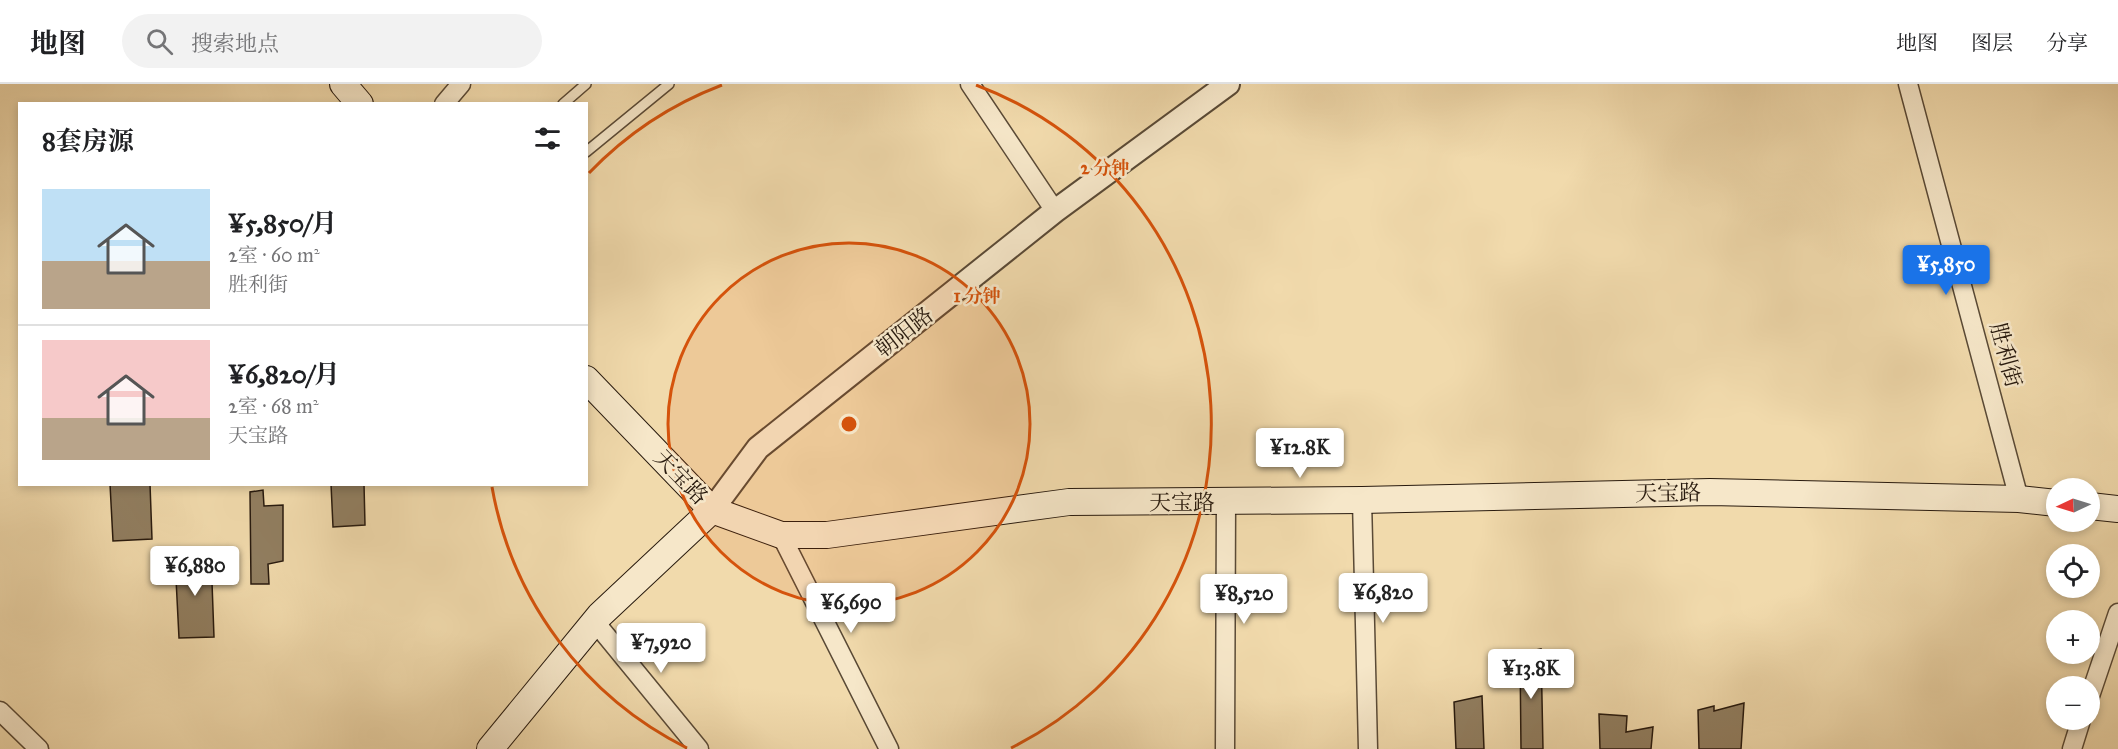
<!DOCTYPE html>
<html lang="zh">
<head>
<meta charset="utf-8">
<style>
  :root { --surface:#fff; --page:#f2f2f2; --text:#202124; --muted:#757577; --line:#e0e0e0; --accent:#1a73e8 }
  body { margin:0; font-family:"IM FELL Great Primer","Noto Serif SC",serif; background:var(--page); color:var(--text); height:100vh; display:flex; flex-direction:column; font-size:22px; white-space:nowrap }
  * { box-sizing:border-box; margin:0 }
  p { font-size:20px; color:var(--muted) }
  .icon { flex:none; width:33px; height:33px; fill:none; stroke:currentColor; stroke-width:2; stroke-linecap:round; stroke-linejoin:round }
  .map { position:relative; flex:1; overflow:hidden }
  .panel { position:absolute; left:18px; top:18px; width:570px; height:384px; display:flex; flex-direction:column; background:var(--surface); border-radius:0px; box-shadow:0 3px 9px #0003 }
  .panel>* { flex:none }
  .needle { width:39px; rotate:266deg }
  .controls { position:absolute; left:2046px; top:394px; display:grid; gap:12px }
  .controls a { display:grid; place-items:center; width:54px; height:54px; border-radius:50%; background:var(--surface); box-shadow:0 3px 9px #0003; font-size:30px }
  .price { position:absolute; translate:-50% -51px; padding:0 14px; border-radius:6px; background:#fff; color:#222; font-size:20px; line-height:39px; filter:drop-shadow(0 2px 3px #0008) }
  .price::after { content:''; position:absolute; left:50%; top:36px; width:18px; height:14px; margin-left:-9px; background:inherit; clip-path:polygon(0 0,100% 0,50% 100%) }
  .price.current { background:var(--accent); color:#fff }
  ul { padding:0; list-style:none }
  li { display:flex; align-items:center; gap:18px; height:150px; padding:0 24px }
  li+li { border-top:2px solid var(--line) }
  li span { display:grid; place-items:center; flex:none; width:168px; height:120px; border-radius:0px; color:#555 }
  li>.icon { margin-inline-start:auto }
  span .icon { width:72px; height:72px; fill:#fffc; stroke-width:1 }
  li b { font-size:26px }
  h2 { display:flex; justify-content:space-between; align-items:center; height:72px; padding:0 24px; font-size:26px }
  header { display:flex; align-items:center; gap:36px; box-sizing:border-box; height:84px; padding:0 30px; background:var(--surface); border-bottom:2px solid var(--line) }
  header strong { font-size:28px }
  nav { display:flex; gap:33px; margin-inline-start:auto; font-size:21px }
  .search { width:420px; height:54px; background:var(--page); display:flex; align-items:center; gap:15px; box-sizing:border-box; padding:0 21px; border-radius:33px; color:var(--muted); font-size:22px }
  .map>svg:first-child { display:block }
  .building { fill:#917e60; stroke:#281a0e; stroke-width:1.5 }
  .lines { fill:none; stroke-linecap:round; stroke-linejoin:round }
  .service-casing { stroke:#5a4a36; stroke-width:12 }
  .minor-casing { stroke:#5a4a36; stroke-width:21 }
  .tertiary-casing { stroke:#5a4a36; stroke-width:26 }
  .secondary-casing { stroke:#281a0e; stroke-width:28 }
  .service { stroke:#f6e7c9; stroke-width:9 }
  .minor { stroke:#f6e7c9; stroke-width:18 }
  .tertiary { stroke:#f6e7c9; stroke-width:22 }
  .secondary { stroke:#f6e7c9; stroke-width:26 }
  .ring { fill:none; stroke:#d5530c; stroke-width:3 }
  .labels { text-anchor:middle; dominant-baseline:central; stroke-width:5; stroke-linejoin:round; paint-order:stroke }
  .street-label { font-size:22px; fill:#281a0e; stroke:#f6e7c9 }
  .centre { fill:#d5530c; stroke:#f6e7c9; stroke-width:3 }
  .ring-label { font-size:18px; text-anchor:middle; font-weight:bold; fill:#d5530c; stroke:#f6e7c9; stroke-width:5; stroke-linejoin:round; paint-order:stroke }
</style>
</head>
<body>
<header>
<strong>地图</strong>
<div class="search"><svg class="icon" aria-label="search" viewBox="0 0 24 24"><circle cx="10" cy="10" r="6"/><path d="M15 15l6 6"/></svg>搜索地点</div>
<nav><a>地图</a><a>图层</a><a>分享</a></nav>
</header>
<div class="map">
<svg width="2118" height="665" viewBox="0 0 2118 665">
  <rect width="100%" height="100%" fill="#f1daac"/>
  <filter id="stains"><feTurbulence type="fractalNoise" baseFrequency=".00333" numOctaves="4"/><feColorMatrix values="0 0 0 0 .2 0 0 0 0 .09 0 0 0 0 .02 0 0 0 .5 -.17"/></filter>
  <radialGradient id="worn" r=".72"><stop offset=".6" stop-color="#630" stop-opacity="0"/><stop offset="1" stop-color="#630" stop-opacity=".3"/></radialGradient>
  <g class="building">
    <polygon points="110,400 150,400 152,455 113,457"/>
    <polygon points="331,400 364,400 365,441 333,443"/>
    <polygon points="263,406 264,422 283,421 283,477 268,480 269,500 251,500 250,408"/>
    <polygon points="211,471 214,553 179,554 175,475"/>
    <polygon points="1541,565 1543,665 1521,665 1520,569"/>
    <polygon points="1482,612 1484,665 1456,665 1454,618"/>
    <polygon points="1744,619 1741,665 1699,665 1698,626 1714,622 1714,627"/>
    <polygon points="1599,630 1627,632 1626,648 1653,643 1651,665 1600,665"/>
  </g>
  <g class="lines">
    <defs>
      <g id="service">
        <polyline points="563,20 586,0"/>
        <polyline points="586,68 669,0"/>
      </g>
      <g id="minor">
        <polyline points="970,0 1055,127"/>
        <polyline points="1908,0 2019,415"/>
        <polyline points="444,20 461,0"/>
        <polyline points="1362,416 1368,665"/>
        <polyline points="781,451 889,665"/>
        <polyline points="595,538 699,665"/>
        <polyline points="2090,612 2118,529"/>
        <polyline points="0,627 39,665"/>
        <polyline points="1225,665 1226,417"/>
        <polyline points="2072,665 2081,636"/>
      </g>
      <polyline id="tertiary" points="712,426 758,364 1055,127 1228,0"/>
      <g id="secondary">
        <polyline points="343,0 360,20"/>
        <polyline points="586,295 712,426 781,451 827,451 1069,418 1362,416 1710,408 2019,415 2056,419"/>
        <polyline points="2090,422 2118,425"/>
        <polyline points="490,665 600,531 712,426"/>
      </g>
    </defs>
    <use href="#service" class="service-casing"/>
    <use href="#minor" class="minor-casing"/>
    <use href="#tertiary" class="tertiary-casing"/>
    <use href="#secondary" class="secondary-casing"/>
    <use href="#service" class="service"/>
    <use href="#minor" class="minor"/>
    <use href="#tertiary" class="tertiary"/>
    <use href="#secondary" class="secondary"/>
  </g>
  <circle cx="849" cy="340" r="181" fill="#d5530c" fill-opacity=".12"/>
  <g class="ring">
    <circle cx="849" cy="340" r="181"/>
    <path d="M687 664A362 362 0 0 1 492 403M589 89A362 362 0 0 1 722 1M976 1A362 362 0 0 1 1011 664"/>
  </g>
  <g class="labels">
    <g class="street-label">
      <text transform="translate(904 248) rotate(-38)">朝阳路</text>
      <text transform="translate(2006 271) rotate(75)">胜利街</text>
      <text transform="translate(681 393) rotate(46)">天宝路</text>
      <text transform="translate(1668 409) rotate(-1)">天宝路</text>
      <text x="1182" y="418">天宝路</text>
    </g>
  </g>
  <circle cx="849" cy="340" r="9" class="centre"/>
  <g class="ring-label">
    <text x="1105" y="90">2 分钟</text>
    <text x="977" y="218">1 分钟</text>
  </g>
  <rect width="100%" height="100%" filter="url(#stains)"/>
  <rect width="100%" height="100%" fill="url(#worn)"/>
</svg>
<div class="controls">
<a><svg class="needle" viewBox="-14 -14 28 28"><path d="M0-13l5 13h-10z" fill="#e53935"/><path d="M0 13l5-13h-10z" fill="#757577"/></svg></a>
<a><svg class="icon" aria-label="locate" viewBox="0 0 24 24"><circle cx="12" cy="12" r="6"/><path d="M12 2v4M12 18v4M2 12h4M18 12h4"/></svg></a>
<a>+</a>
<a>−</a>
</div>
<b class="price current" style="left:1946px;top:212px">¥5,850</b>
<b class="price" style="left:1300px;top:395px">¥12.8K</b>
<b class="price" style="left:195px;top:513px">¥6,880</b>
<b class="price" style="left:1383px;top:540px">¥6,820</b>
<b class="price" style="left:1244px;top:541px">¥8,520</b>
<b class="price" style="left:851px;top:550px">¥6,690</b>
<b class="price" style="left:661px;top:590px">¥7,920</b>
<b class="price" style="left:1531px;top:616px">¥13.8K</b>
<section class="panel">
<h2>8套房源<svg class="icon" aria-label="filters" viewBox="0 0 24 24"><path d="M4 7h16M4 17h16"/><circle cx="9" cy="7" r="2"/><circle cx="15" cy="17" r="2"/></svg></h2>
<ul>
<li><span style="background:linear-gradient(#bfe0f5 60%,#b9a48a 0)"><svg class="icon" aria-label="home" viewBox="0 0 24 24"><path d="M3 11l9-7 9 7M6 9v11h12V9"/></svg></span><div><b>¥5,850/月</b><p>2室 · 60 m²</p><p>胜利街</p></div></li>
<li><span style="background:linear-gradient(#f6c9c9 65%,#b9a48a 0)"><svg class="icon" aria-label="home" viewBox="0 0 24 24"><path d="M3 11l9-7 9 7M6 9v11h12V9"/></svg></span><div><b>¥6,820/月</b><p>2室 · 68 m²</p><p>天宝路</p></div></li>
</ul>
</section>
</div>
</body>
</html>
